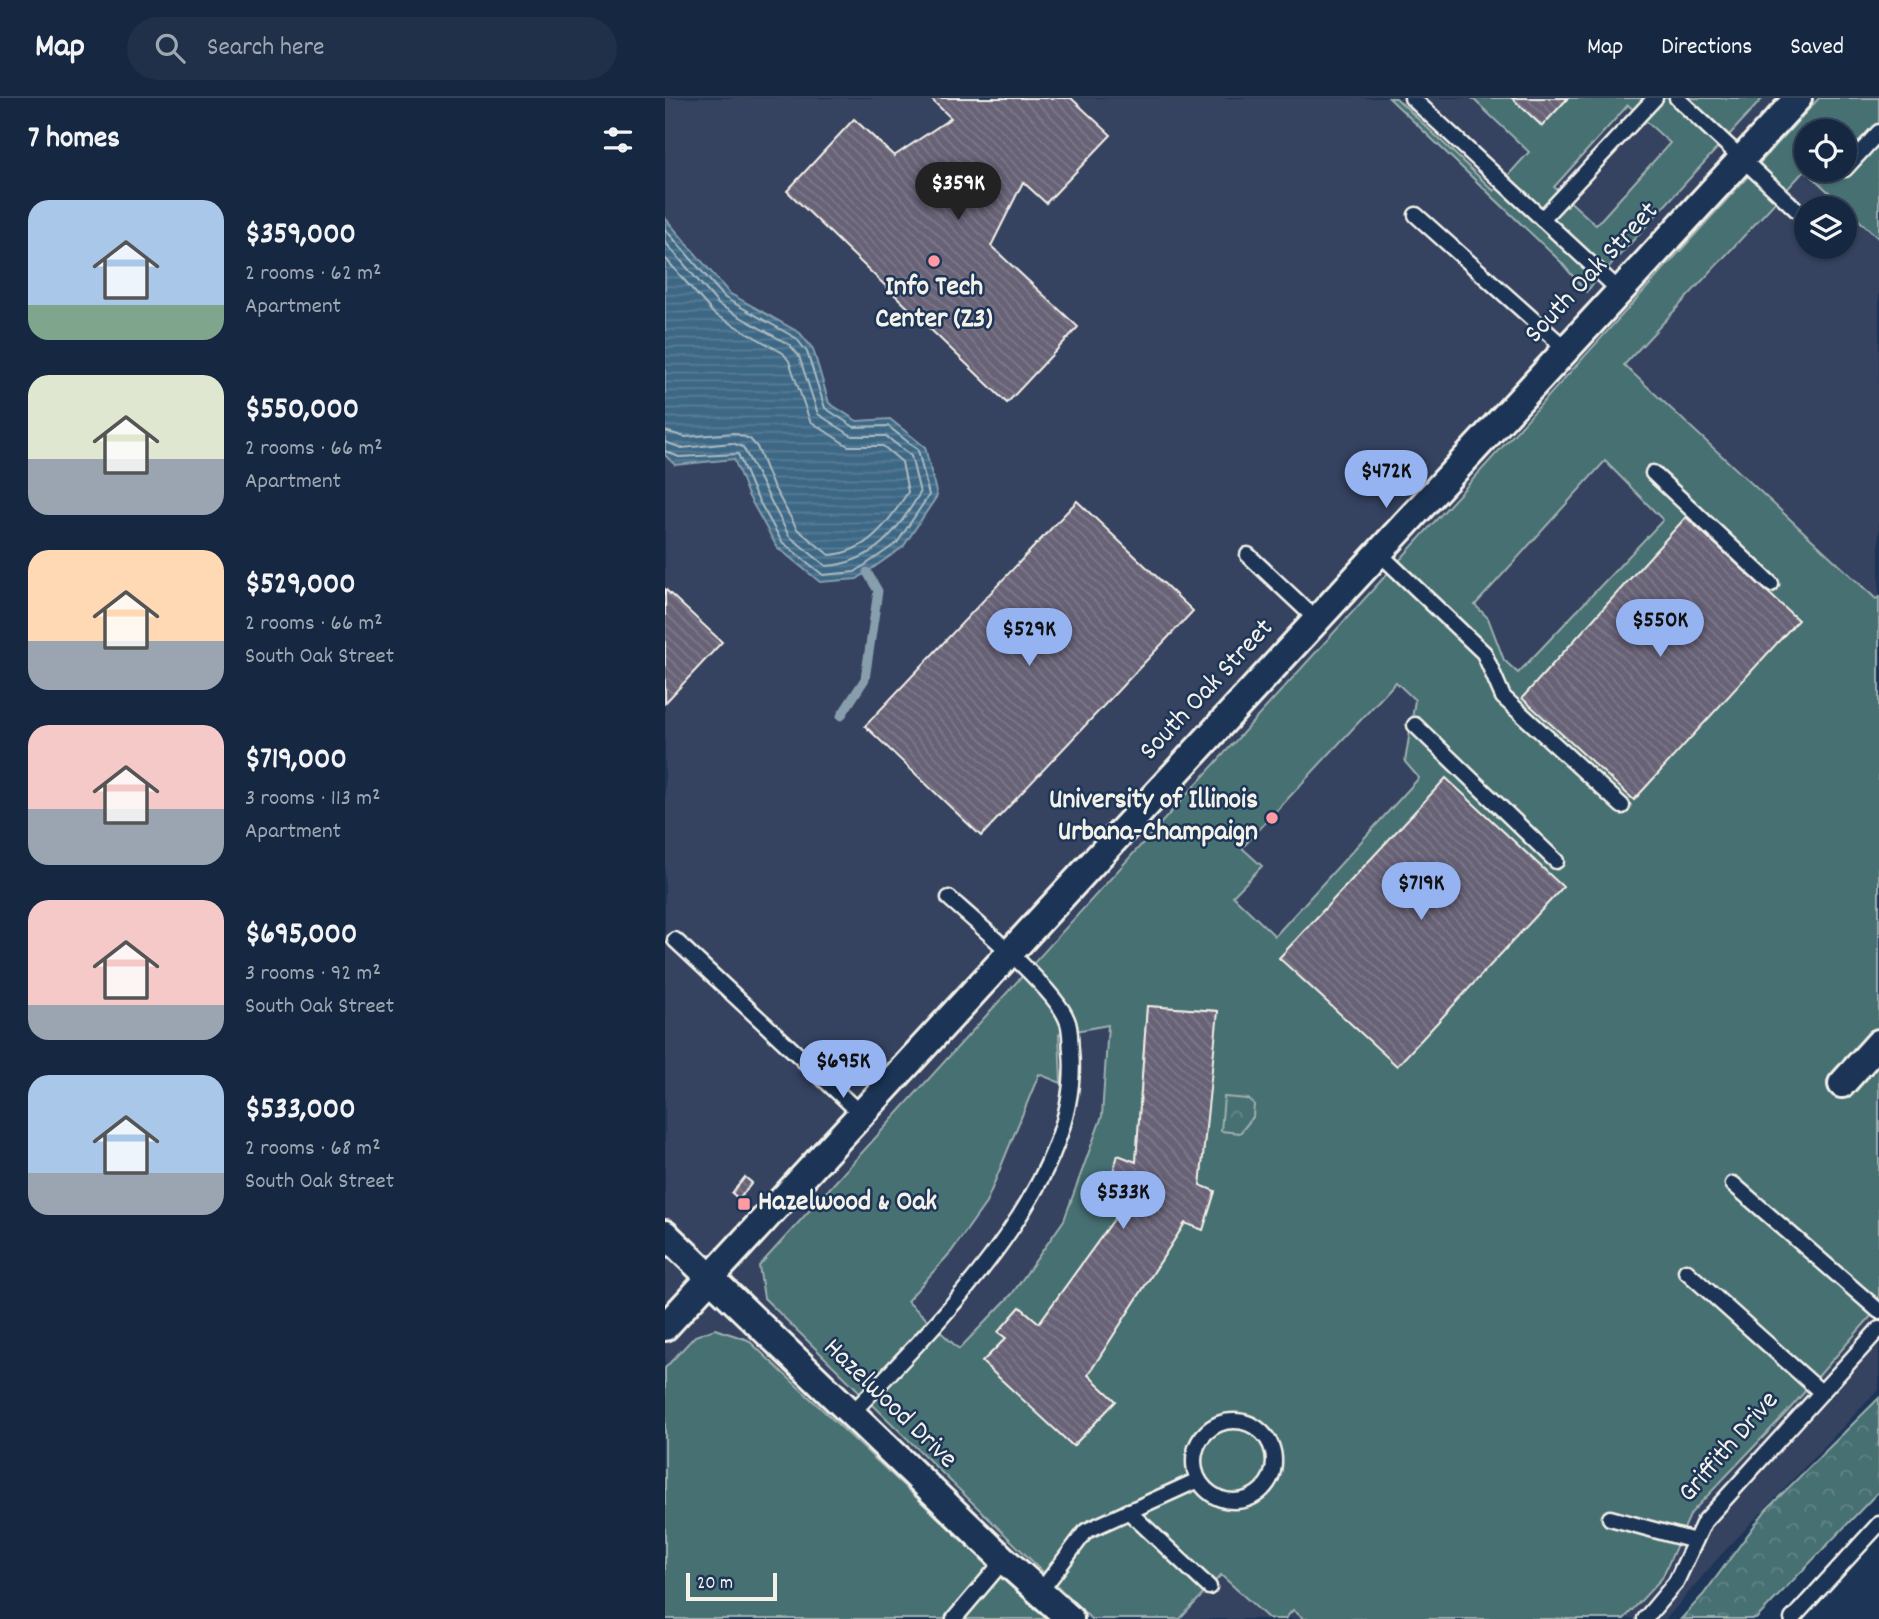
<!DOCTYPE html>
<html lang="en">
<head>
<meta charset="utf-8">
<style>
  :root { --surface:#162841; --page:#1f3048; --text:#f1f3f6; --muted:#9ea6b1; --line:#35445a; --accent:#95b2f1 }
  body { margin:0; font-family:Dekko,sans-serif; background:var(--page); color:var(--text); height:100vh; display:flex; flex-direction:column; font-size:26px; white-space:nowrap }
  * { box-sizing:border-box; margin:0 }
  p { font-size:23px; color:var(--muted) }
  .icon { flex:none; width:38px; height:38px; fill:none; stroke:currentColor; stroke-width:2; stroke-linecap:round; stroke-linejoin:round }
  .map { position:relative; flex:1; overflow:hidden }
  .sheet { display:flex; flex-direction:column; background:var(--surface); width:665px }
  .sheet>* { flex:none }
  .tools { position:absolute; left:1129px; top:21px; display:grid; gap:14px }
  .tools a { display:grid; place-items:center; width:63px; height:63px; border-radius:50%; background:var(--surface); box-shadow:0 2px 5px #0004,0 0 0 2px var(--line); font-size:35px }
  .scale { position:absolute; left:21px; bottom:18px; width:91px; box-sizing:border-box; padding-left:7px; border:4px solid #f4f1e8; border-top:0; font-size:19px; line-height:24px; white-space:nowrap; color:#f4f1e8; -webkit-text-stroke:5px #1d3557; paint-order:stroke }
  .price { position:absolute; translate:-50% -60px; padding:0 16px; border-radius:24px; background:var(--accent); color:#111; font-size:23px; line-height:46px; filter:drop-shadow(0 2px 4px #0008) }
  .price::after { content:''; position:absolute; left:50%; top:42px; width:21px; height:16px; margin-left:-10px; background:inherit; clip-path:polygon(0 0,100% 0,50% 100%) }
  .price.on { background:#222; color:#fff }
  ul { padding:0; list-style:none }
  li { display:flex; align-items:center; gap:21px; height:175px; padding:0 28px }
  li span { display:grid; place-items:center; flex:none; width:196px; height:140px; border-radius:21px; color:#555 }
  li>.icon { margin-inline-start:auto }
  span .icon { width:84px; height:84px; fill:#fffc; stroke-width:1 }
  li b { font-size:30px }
  h2 { display:flex; justify-content:space-between; align-items:center; height:84px; padding:0 28px; font-size:30px }
  header { display:flex; align-items:center; gap:42px; box-sizing:border-box; height:98px; padding:0 35px; background:var(--surface); border-bottom:2px solid var(--line) }
  header strong { font-size:33px }
  nav { display:flex; gap:38px; margin-inline-start:auto; font-size:24px }
  .search { width:490px; height:63px; background:var(--page); display:flex; align-items:center; gap:18px; box-sizing:border-box; padding:0 24px; border-radius:38px; color:var(--muted); font-size:26px }
  main { display:flex; flex:1; min-height:0 }
  .map>svg:first-child { display:block }
  .built { fill:#344261; fill-rule:evenodd }
  .grass { fill:#476f73; stroke:#9eb0ae; stroke-width:2; fill-rule:evenodd }
  .forest { fill:url(#forest-crowns); stroke:#9eb0ae; stroke-width:2 }
  .water { fill:url(#water-rules); stroke:#879ead; stroke-width:2 }
  .lines { fill:none; stroke-linecap:round; stroke-linejoin:round }
  .shore { stroke:#abbac0; stroke-width:2 }
  .stream { stroke:#879ead; stroke-width:9 }
  .building { fill:url(#building-back-hatch); stroke:#f4f1e8; stroke-width:2 }
  .service-casing { stroke:#f4f1e8; stroke-width:19 }
  .minor-casing { stroke:#f4f1e8; stroke-width:32 }
  .service { stroke:#1d3557; stroke-width:14 }
  .minor { stroke:#1d3557; stroke-width:26 }
  .poi-dot { fill:#ff9aa2; stroke:#1d3557; stroke-width:2.5 }
  .labels { text-anchor:middle; dominant-baseline:central; stroke-width:5; stroke-linejoin:round; paint-order:stroke }
  .street-label { font-size:28px; fill:#f4f1e8; stroke:#1d3557 }
  .poi-label { font-size:28px; font-weight:bold; fill:#f4f1e8; stroke:#1d3557 }
</style>
</head>
<body>
<header>
<strong>Map</strong>
<div class="search"><svg class="icon" aria-label="search" viewBox="0 0 24 24"><circle cx="10" cy="10" r="6"/><path d="M15 15l6 6"/></svg>Search here</div>
<nav><a>Map</a><a>Directions</a><a>Saved</a></nav>
</header>
<main>
<section class="sheet">
<h2>7 homes<svg class="icon" aria-label="filters" viewBox="0 0 24 24"><path d="M4 7h16M4 17h16"/><circle cx="9" cy="7" r="2"/><circle cx="15" cy="17" r="2"/></svg></h2>
<ul>
<li><span style="background:linear-gradient(#a9c7e8 75%,#7fa58c 0)"><svg class="icon" aria-label="home" viewBox="0 0 24 24"><path d="M3 11l9-7 9 7M6 9v11h12V9"/></svg></span><div><b>$359,000</b><p>2 rooms · 62 m²</p><p>Apartment</p></div></li>
<li><span style="background:linear-gradient(#dfe7d0 60%,#9aa5b1 0)"><svg class="icon" aria-label="home" viewBox="0 0 24 24"><path d="M3 11l9-7 9 7M6 9v11h12V9"/></svg></span><div><b>$550,000</b><p>2 rooms · 66 m²</p><p>Apartment</p></div></li>
<li><span style="background:linear-gradient(#ffd9b3 65%,#9aa5b1 0)"><svg class="icon" aria-label="home" viewBox="0 0 24 24"><path d="M3 11l9-7 9 7M6 9v11h12V9"/></svg></span><div><b>$529,000</b><p>2 rooms · 66 m²</p><p>South Oak Street</p></div></li>
<li><span style="background:linear-gradient(#f6c9c9 60%,#9aa5b1 0)"><svg class="icon" aria-label="home" viewBox="0 0 24 24"><path d="M3 11l9-7 9 7M6 9v11h12V9"/></svg></span><div><b>$719,000</b><p>3 rooms · 113 m²</p><p>Apartment</p></div></li>
<li><span style="background:linear-gradient(#f6c9c9 75%,#9aa5b1 0)"><svg class="icon" aria-label="home" viewBox="0 0 24 24"><path d="M3 11l9-7 9 7M6 9v11h12V9"/></svg></span><div><b>$695,000</b><p>3 rooms · 92 m²</p><p>South Oak Street</p></div></li>
<li><span style="background:linear-gradient(#a9c7e8 70%,#9aa5b1 0)"><svg class="icon" aria-label="home" viewBox="0 0 24 24"><path d="M3 11l9-7 9 7M6 9v11h12V9"/></svg></span><div><b>$533,000</b><p>2 rooms · 68 m²</p><p>South Oak Street</p></div></li>
</ul>
</section>
<div class="map">
<svg width="1214" height="1521" viewBox="0 0 1214 1521">
  <defs>
    <pattern id="forest-crowns" width="20" height="18" patternUnits="userSpaceOnUse" patternTransform="scale(1.75)"><rect width="20" height="18" fill="#476f73"/><path d="M2 6a3 3 0 1 1 6 0M12 15a3 3 0 1 1 6 0" fill="none" stroke="#628487"/></pattern>
    <pattern id="water-rules" width="6" height="5" patternUnits="userSpaceOnUse" patternTransform="scale(1.75)"><rect width="6" height="5" fill="#3e6785"/><path d="M0 2.5h6" fill="none" stroke="#5a7d96"/></pattern>
    <pattern id="building-back-hatch" width="6" height="6" patternUnits="userSpaceOnUse" patternTransform="scale(1.75)"><rect width="6" height="6" fill="#686277"/><path d="M-1 5l2 2M0 0l6 6M5-1l2 2" fill="none" stroke="#7e798a"/></pattern>
  </defs>
  <rect width="100%" height="100%" fill="#1d3557"/>
  <filter id="ink" filterUnits="userSpaceOnUse"><feTurbulence type="fractalNoise" baseFrequency=".0143" numOctaves="2"/><feDisplacementMap in="SourceGraphic" scale="14" xChannelSelector="R" yChannelSelector="G"/><feConvolveMatrix kernelMatrix="1 2 1 2 8 2 1 2 1" color-interpolation-filters="sRGB"/></filter>
  <g filter="url(#ink)">
    <path class="built" d="M 0,0 L 1214,0 L 1214,1291 L 1054,1459 L 1001,1521 L 0,1521 ZM 1141,33 L 1180,33 L 1180,72 L 1141,72 ZM 1141,110 L 1180,110 L 1180,149 L 1141,149 Z"/>
    <g class="grass">
      <path d="M 724,0 L 731,0 L 829,93 L 864,54 L 807,0 L 847,0 L 877,28 L 903,0 L 1098,0 L 921,194 L 896,164 ZM 963,7 L 1005,45 L 931,127 L 889,89 Z"/>
      <path d="M 1154,0 L 1214,0 L 1214,141 L 1140,72 L 959,267 L 1211,501 L 1214,499 L 1214,1209 L 1122,1314 L 1026,1415 L 997,1480 L 959,1521 L 639,1521 L 628,1512 L 620,1521 L 604,1521 L 556,1477 L 515,1521 L 426,1521 L 99,1200 L 94,1168 ZM 1141,33 L 1180,33 L 1180,72 L 1141,72 ZM 940,363 L 998,422 L 853,575 L 839,562 L 823,520 L 810,507 ZM 731,584 L 750,602 L 740,664 L 754,680 L 610,838 L 568,798 L 597,768 L 577,750 ZM 482,908 L 552,913 L 535,1087 L 550,1094 L 538,1132 L 520,1125 L 423,1277 L 451,1303 L 408,1348 L 318,1263 L 341,1240 L 333,1234 L 355,1209 L 374,1225 L 463,1102 L 441,1097 L 453,1057 L 471,1064 ZM 443,927 L 437,1018 L 399,1122 L 347,1196 L 294,1251 L 242,1203 L 286,1154 L 321,1105 L 374,976 L 396,985 L 394,936 Z"/>
      <polygon points="50,1231 83,1242 381,1521 0,1521 0,1270 30,1238"/>
    </g>
    <g class="forest">
      <polygon points="559,999 583,1001 589,1006 588,1019 575,1035 556,1033"/>
      <polygon points="1214,1300 1214,1393 1091,1521 1016,1521 1038,1497 1101,1412"/>
    </g>
    <polygon class="water" points="0,120 64,195 135,235 148,251 164,305 192,323 225,321 260,349 272,398 238,449 192,481 155,484 112,449 83,397 69,361 10,367 0,357"/>
    <g class="lines">
      <g class="shore">
        <polyline points="0,131 60,200 131,240 142,254 160,310 189,329 223,328 253,352 264,397 232,445 190,474 158,477 117,444 89,394 73,356 14,359 0,353"/>
        <path d="M 0,144 L 54,207 L 125,247 L 134,258 L 153,316 L 187,338 L 221,338 L 246,358 L 255,395 C 232,434 208,465 161,468 L 124,438 L 78,349 L 67,345 L 17,350 L 0,344"/>
        <path d="M 0,160 L 49,216 L 118,255 L 124,263 L 145,323 L 183,348 L 218,348 L 237,364 L 243,394 C 224,424 202,455 164,457 L 132,431 L 107,386 L 92,349 L 85,341 L 69,335 L 20,339 L 0,333"/>
      </g>
      <polyline class="stream" points="176,618 200,581 213,493 202,474"/>
    </g>
    <g class="building">
      <polygon points="265,0 406,0 446,37 381,105 358,84 326,148 413,229 342,305 122,93 189,21 229,58 286,20"/>
      <polygon points="847,0 903,0 877,28"/>
      <polygon points="412,403 528,513 316,738 200,628"/>
      <polygon points="1021,419 1133,522 969,702 857,600"/>
      <polygon points="0,491 57,544 0,605"/>
      <polygon points="781,680 898,789 732,968 614,860"/>
      <polygon points="482,908 553,913 535,1087 550,1093 538,1132 520,1125 423,1277 451,1303 408,1348 317,1264 341,1240 333,1234 355,1209 374,1225 463,1102 441,1097 453,1057 471,1064"/>
      <polygon points="80,1079 87,1085 74,1101 67,1095"/>
    </g>
    <g class="lines">
      <defs>
        <g id="service">
          <polyline points="747,0 955,193"/>
          <polyline points="1012,0 1134,114"/>
          <polyline points="1180,71 1214,34"/>
          <polyline points="751,117 901,251"/>
          <polyline points="877,121 990,0"/>
          <polyline points="988,375 1106,486"/>
          <polyline points="714,455 819,555 838,599 957,708"/>
          <polyline points="583,457 652,522"/>
          <polyline points="750,627 891,763"/>
          <polyline points="10,842 196,1016"/>
          <polyline points="1068,1086 1214,1213"/>
          <polyline points="1021,1173 1156,1294"/>
          <path d="M 187,1315 C 270,1227 419,1084 406,953 C 405,944 406,930 402,922 C 391,892 311,824 284,800"/>
          <circle cx="569" cy="1363" r="40"/>
          <polyline points="463,1413 544,1489"/>
          <polyline points="945,1420 1030,1443"/>
          <polyline points="375,1494 421,1433 533,1382"/>
          <polyline points="289,1521 339,1462"/>
          <polyline points="980,1521 1011,1484 1039,1424 1214,1231"/>
          <polyline points="1127,1521 1214,1426"/>
        </g>
        <g id="minor">
          <polyline points="1177,986 1214,945"/>
          <polyline points="0,1136 339,1462 405,1521"/>
          <polyline points="0,1229 1133,0"/>
        </g>
      </defs>
      <use href="#service" class="service-casing"/>
      <use href="#minor" class="minor-casing"/>
      <use href="#service" class="service"/>
      <use href="#minor" class="minor"/>
    </g>
  </g>
  <g class="poi-dot">
    <circle cx="269" cy="163" r="7"/>
    <circle cx="607" cy="720" r="7"/>
    <rect x="72" y="1099" width="14" height="14" rx="3.5"/>
  </g>
  <g class="labels">
    <g class="street-label">
      <text transform="translate(928 176) rotate(-47)">South Oak Street</text>
      <text transform="translate(543 593) rotate(-47)">South Oak Street</text>
      <text transform="translate(224 1307) rotate(44)">Hazelwood Drive</text>
      <text transform="translate(1065 1350) rotate(-49)">Griffith Drive</text>
    </g>
    <g class="poi-label">
      <text x="269" y="191">Info Tech<tspan x="269" dy="32">Center (Z3)</tspan></text>
      <text x="593" y="704" text-anchor="end">University of Illinois<tspan x="593" dy="32">Urbana-Champaign</tspan></text>
      <text x="93" y="1106" text-anchor="start">Hazelwood &amp; Oak</text>
    </g>
  </g>
</svg>
<div class="tools">
<a><svg class="icon" aria-label="locate" viewBox="0 0 24 24"><circle cx="12" cy="12" r="6"/><path d="M12 2v4M12 18v4M2 12h4M18 12h4"/></svg></a>
<a><svg class="icon" aria-label="layers" viewBox="0 0 24 24"><path d="M12 4l9 5-9 5-9-5zM3 14l9 5 9-5"/></svg></a>
</div>
<div class="scale">20 m</div>
<b class="price on" style="left:293px;top:124px">$359K</b>
<b class="price" style="left:721px;top:412px">$472K</b>
<b class="price" style="left:995px;top:561px">$550K</b>
<b class="price" style="left:364px;top:570px">$529K</b>
<b class="price" style="left:756px;top:824px">$719K</b>
<b class="price" style="left:178px;top:1002px">$695K</b>
<b class="price" style="left:458px;top:1133px">$533K</b>
</div>
</main>
</body>
</html>
